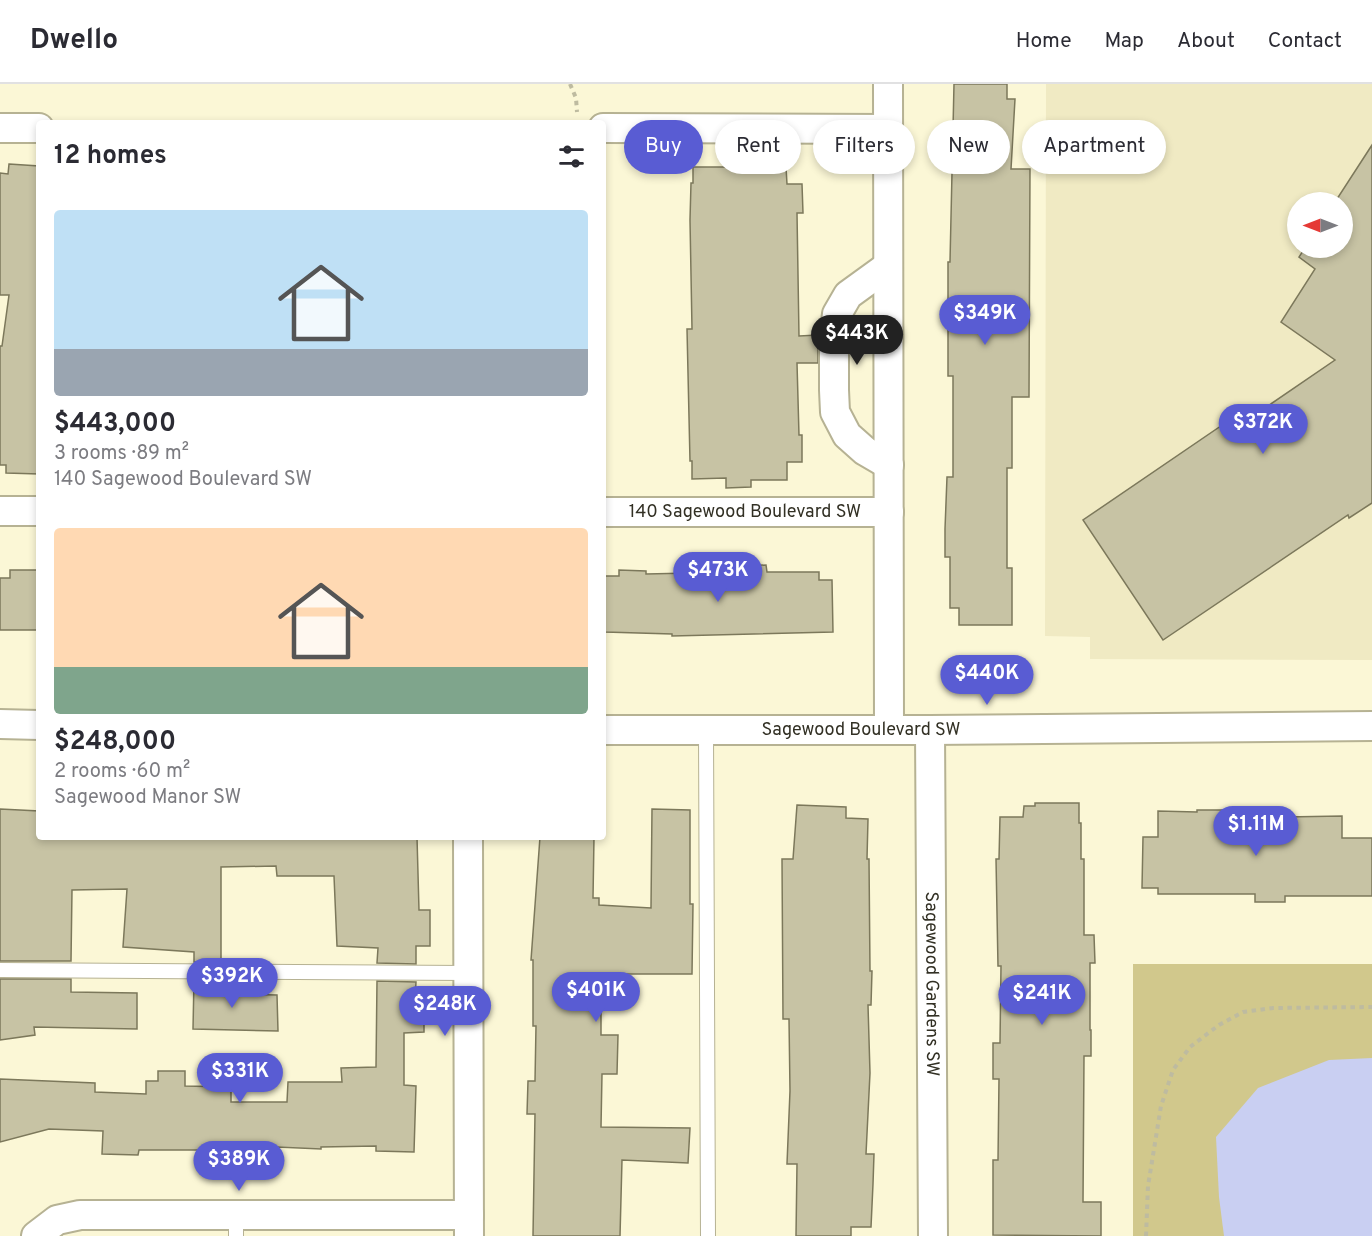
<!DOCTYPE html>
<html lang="en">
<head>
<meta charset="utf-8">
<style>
  :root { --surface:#fff; --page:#f2f2f3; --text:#2b2b33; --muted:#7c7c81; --line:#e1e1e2; --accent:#595cd3 }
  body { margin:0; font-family:Overpass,sans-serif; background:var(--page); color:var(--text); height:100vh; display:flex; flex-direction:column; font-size:22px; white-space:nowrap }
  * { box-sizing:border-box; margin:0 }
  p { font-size:20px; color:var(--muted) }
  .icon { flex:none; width:33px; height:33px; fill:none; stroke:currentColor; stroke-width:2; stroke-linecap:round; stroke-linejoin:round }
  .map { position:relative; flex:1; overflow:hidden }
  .side { position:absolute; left:36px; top:36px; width:570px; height:720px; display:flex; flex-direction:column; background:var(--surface); border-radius:6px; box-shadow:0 3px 9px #0003 }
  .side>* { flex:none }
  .banner { position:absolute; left:624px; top:36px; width:570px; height:54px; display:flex; gap:12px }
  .needle { width:39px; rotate:270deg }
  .buttons { position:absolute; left:1287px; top:108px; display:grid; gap:12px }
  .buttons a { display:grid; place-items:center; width:66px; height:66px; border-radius:50%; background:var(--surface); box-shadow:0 3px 9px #0003; font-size:30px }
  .price { position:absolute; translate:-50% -51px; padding:0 14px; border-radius:21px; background:var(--accent); color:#fff; font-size:20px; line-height:39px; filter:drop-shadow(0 2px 3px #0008) }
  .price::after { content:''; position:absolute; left:50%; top:36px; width:18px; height:14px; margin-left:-9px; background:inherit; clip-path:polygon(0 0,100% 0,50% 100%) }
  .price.current { background:#222; color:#fff }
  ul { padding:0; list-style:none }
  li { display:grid; align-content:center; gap:12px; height:318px; padding:0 18px }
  li span { display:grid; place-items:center; height:186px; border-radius:6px; color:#555 }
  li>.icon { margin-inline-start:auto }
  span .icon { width:108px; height:108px; fill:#fffc; stroke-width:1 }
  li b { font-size:26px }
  h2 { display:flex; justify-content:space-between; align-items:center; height:72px; padding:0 18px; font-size:26px }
  .chip { padding:0 21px; border-radius:27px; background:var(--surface); box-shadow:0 3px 9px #0003; font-size:21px; line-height:54px }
  .chip.current { background:var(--accent); color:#fff }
  header { display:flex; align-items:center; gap:36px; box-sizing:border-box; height:84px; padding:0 30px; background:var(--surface); border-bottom:2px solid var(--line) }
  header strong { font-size:28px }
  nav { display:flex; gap:33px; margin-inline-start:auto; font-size:21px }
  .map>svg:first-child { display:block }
  .built { fill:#f0eac3; fill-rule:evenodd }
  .green { fill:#d1c88c }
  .water { fill:#c9cff2 }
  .building { fill:#c7c3a4; stroke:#7c785b; stroke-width:1.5 }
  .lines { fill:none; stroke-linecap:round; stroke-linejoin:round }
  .service-casing { stroke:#b6b293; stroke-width:16 }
  .minor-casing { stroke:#b6b293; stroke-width:32 }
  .path { stroke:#bebba0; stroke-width:4; stroke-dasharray:4.5 4.5; stroke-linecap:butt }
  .service { stroke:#fff; stroke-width:14 }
  .minor { stroke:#fff; stroke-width:28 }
  .labels { text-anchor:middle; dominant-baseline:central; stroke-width:5; stroke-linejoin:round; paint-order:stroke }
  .street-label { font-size:18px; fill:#323024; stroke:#fbf7d6 }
</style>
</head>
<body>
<header>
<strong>Dwello</strong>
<nav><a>Home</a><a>Map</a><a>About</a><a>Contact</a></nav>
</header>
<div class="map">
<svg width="1372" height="1152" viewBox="0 0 1372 1152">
  <rect width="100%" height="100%" fill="#fbf7d6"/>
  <path class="built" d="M 1046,0 L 1372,0 L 1372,576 L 1090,575 L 1090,553 L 1045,552 ZM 1298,118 L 1342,118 L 1342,164 L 1298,164 Z"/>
  <rect class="green" x="1133" y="880" width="239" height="272"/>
  <polygon class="water" points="1372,974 1372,1152 1224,1152 1219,1113 1216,1053 1258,1004 1329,976"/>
  <g class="building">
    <polygon points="954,0 1007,0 1007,15 1015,15 1011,85 1030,85 1029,313 1012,313 1012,384 1007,384 1007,484 1012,484 1012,541 959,541 959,524 950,524 950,473 945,473 945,445 947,393 953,393 953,292 948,292 948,178 950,178"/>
    <polygon points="1372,61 1372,419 1349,434 1348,431 1163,556 1083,436 1237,331 1243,339 1335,276 1281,238 1315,185 1299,173 1305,164 1342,164 1342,118 1335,118"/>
    <polygon points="9,80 39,82 39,390 6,389 6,381 0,381 0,262 2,262 9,211 0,211 0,89 8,90"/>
    <polygon points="693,83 786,83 787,100 802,100 803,129 797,129 799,252 818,251 818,279 797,279 799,351 802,351 802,378 787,378 787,396 751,396 751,403 726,404 726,394 692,395 692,377 690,377 687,245 692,245 690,136 691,99 693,99"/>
    <polygon points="766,481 767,488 819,488 819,496 832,496 833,548 672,552 672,550 605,548 605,544 603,544 603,492 619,492 619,486 646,487 646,490 736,488 735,482"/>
    <polygon points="10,486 38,486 39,546 0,546 0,494 10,494"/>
    <polygon points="1035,719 1079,719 1079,739 1081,739 1081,775 1084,775 1084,851 1094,851 1095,879 1090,879 1090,946 1091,946 1091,972 1084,972 1083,1118 1101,1118 1101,1152 993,1151 993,1076 998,1076 999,995 993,995 993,959 1000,959 1001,882 998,882 996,775 999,775 1000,733 1023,733 1024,722 1035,722"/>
    <polygon points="797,721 846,723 846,734 868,735 867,775 869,775 870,887 872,887 871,921 868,921 870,989 866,1070 874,1070 873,1100 871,1143 851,1143 851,1152 796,1152 797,1080 787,1080 790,1007 789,935 783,935 782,775 793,775"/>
    <polygon points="0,725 39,727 39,753 417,753 419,826 430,826 430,862 416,862 416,880 377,879 378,864 337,862 334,792 277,792 276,782 221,783 221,878 194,878 194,868 123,863 127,805 72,806 71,877 0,877"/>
    <polygon points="652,725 690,726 690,820 693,820 692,890 616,890 616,898 601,898 601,951 618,951 617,990 602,990 601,1043 690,1044 688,1079 622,1076 620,1152 533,1152 535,1030 527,1030 528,997 535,997 536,942 533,942 533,876 531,876 540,753 594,753 593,814 599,814 599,821 651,824"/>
    <polygon points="1197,726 1232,726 1232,734 1342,732 1342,754 1372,754 1372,812 1285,812 1285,818 1255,818 1255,810 1158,810 1158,804 1142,804 1143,753 1158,753 1158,727 1197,728"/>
    <polygon points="0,895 71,895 71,908 137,909 137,945 34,943 35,951 0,956"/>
    <polygon points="194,896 221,896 221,910 277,911 278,947 193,945"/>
    <polygon points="377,897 416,898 415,915 424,915 424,948 404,949 404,1001 416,1002 414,1068 376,1067 376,1062 321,1063 321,1065 277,1063 277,1065 230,1066 139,1066 138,1071 102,1070 103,1047 49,1045 0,1058 0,995 95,999 95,1008 146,1010 146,997 158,997 158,987 185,987 185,1002 231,1003 231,1018 287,1018 288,998 342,998 341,984 376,983"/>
  </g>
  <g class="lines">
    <defs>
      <g id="service">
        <polyline points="706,646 708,1152"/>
        <polyline points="0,886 468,889"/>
        <polyline points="236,1152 236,1131"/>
      </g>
      <g id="minor">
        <polyline points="888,0 889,646"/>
        <polyline points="0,44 39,44"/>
        <polyline points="603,44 888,45"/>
        <polyline points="888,182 848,211 837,230 834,254 834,306 835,328 847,351 865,367 889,381"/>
        <polyline points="0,427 39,427"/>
        <path id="s1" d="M 603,428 L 889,428"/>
        <polyline points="0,640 39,641"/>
        <path id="s2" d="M 603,646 L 930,646 L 1372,642"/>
        <path id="s3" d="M 930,646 L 933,1152"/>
        <polyline points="468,753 469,1152"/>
        <polyline points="36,1152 57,1136 80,1131 469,1131"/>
      </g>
    </defs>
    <use href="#service" class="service-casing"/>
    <use href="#minor" class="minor-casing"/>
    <g class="path">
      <polyline points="570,0 576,14 577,28"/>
      <polyline points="1146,1152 1148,1102 1161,1022 1173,986 1190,963 1219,941 1243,928 1273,924 1372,923"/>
    </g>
    <use href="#service" class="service"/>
    <use href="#minor" class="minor"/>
  </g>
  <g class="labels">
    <g class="street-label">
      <text stroke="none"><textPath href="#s1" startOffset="142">140 Sagewood Boulevard SW</textPath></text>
      <text stroke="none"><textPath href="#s2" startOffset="258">Sagewood Boulevard SW</textPath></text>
      <text stroke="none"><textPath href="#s3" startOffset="254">Sagewood Gardens SW</textPath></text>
    </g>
  </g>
</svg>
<div class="buttons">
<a><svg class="needle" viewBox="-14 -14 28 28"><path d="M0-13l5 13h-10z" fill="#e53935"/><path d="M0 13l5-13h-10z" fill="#7c7c81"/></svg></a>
</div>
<b class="price" style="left:985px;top:262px">$349K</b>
<b class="price current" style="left:857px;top:282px">$443K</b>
<b class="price" style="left:1263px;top:371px">$372K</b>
<b class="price" style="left:718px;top:519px">$473K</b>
<b class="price" style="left:987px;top:622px">$440K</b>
<b class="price" style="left:1256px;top:773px">$1.11M</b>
<b class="price" style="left:232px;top:925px">$392K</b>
<b class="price" style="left:596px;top:939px">$401K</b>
<b class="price" style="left:1042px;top:942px">$241K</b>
<b class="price" style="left:445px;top:953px">$248K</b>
<b class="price" style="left:240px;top:1020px">$331K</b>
<b class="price" style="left:239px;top:1108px">$389K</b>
<div class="banner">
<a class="chip current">Buy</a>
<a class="chip">Rent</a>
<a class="chip">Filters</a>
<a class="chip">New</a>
<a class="chip">Apartment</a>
</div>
<section class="side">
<h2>12 homes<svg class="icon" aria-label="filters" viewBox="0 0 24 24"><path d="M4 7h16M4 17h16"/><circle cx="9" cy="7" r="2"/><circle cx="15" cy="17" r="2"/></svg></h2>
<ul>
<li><span style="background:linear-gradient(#bfe0f5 75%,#9aa5b1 0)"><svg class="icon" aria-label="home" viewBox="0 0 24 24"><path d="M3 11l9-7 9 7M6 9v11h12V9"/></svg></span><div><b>$443,000</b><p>3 rooms · 89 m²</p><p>140 Sagewood Boulevard SW</p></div></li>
<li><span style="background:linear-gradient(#ffd9b3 75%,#7fa58c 0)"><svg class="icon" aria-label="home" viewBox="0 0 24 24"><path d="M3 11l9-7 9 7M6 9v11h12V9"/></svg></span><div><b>$248,000</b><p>2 rooms · 60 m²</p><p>Sagewood Manor SW</p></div></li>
</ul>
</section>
</div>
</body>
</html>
